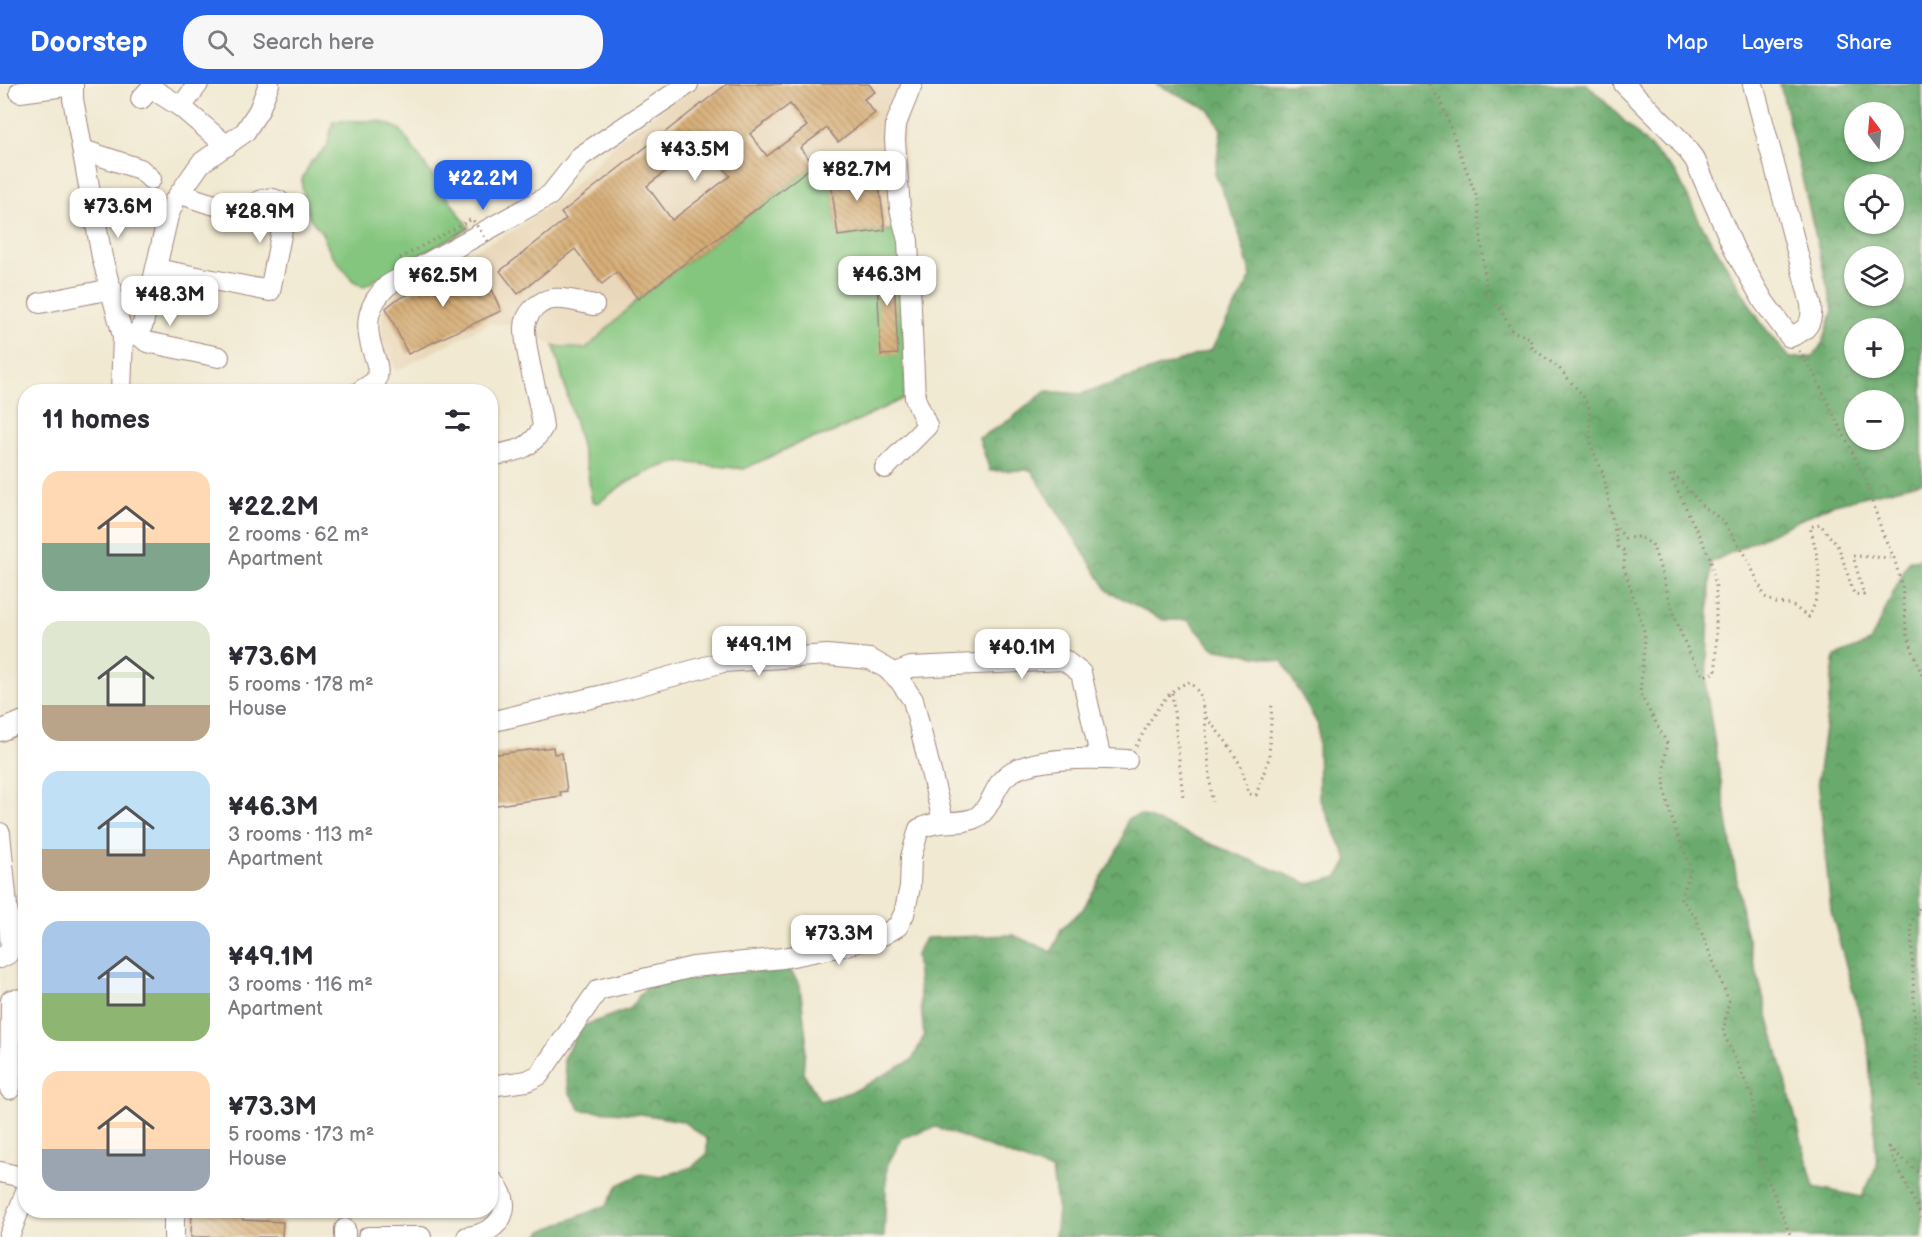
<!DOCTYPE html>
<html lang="en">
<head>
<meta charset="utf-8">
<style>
  :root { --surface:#fff; --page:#f7f7f7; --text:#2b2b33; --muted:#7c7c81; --accent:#2563eb }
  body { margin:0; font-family:"Balsamiq Sans",sans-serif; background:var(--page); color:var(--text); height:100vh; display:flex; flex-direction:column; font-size:22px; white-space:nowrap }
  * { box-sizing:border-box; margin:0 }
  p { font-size:20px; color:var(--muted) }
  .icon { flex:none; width:33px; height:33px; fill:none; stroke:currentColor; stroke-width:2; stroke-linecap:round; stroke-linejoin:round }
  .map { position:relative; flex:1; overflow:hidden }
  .sheet { position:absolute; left:18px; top:300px; width:480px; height:834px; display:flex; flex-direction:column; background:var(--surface); border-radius:24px; box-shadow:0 2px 4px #0004 }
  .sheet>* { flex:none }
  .needle { width:39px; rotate:344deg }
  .fabs { position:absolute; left:1844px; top:18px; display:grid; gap:12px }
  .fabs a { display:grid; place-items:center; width:60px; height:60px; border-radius:50%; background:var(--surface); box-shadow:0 2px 4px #0004; font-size:30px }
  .price { position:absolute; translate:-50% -51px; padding:0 14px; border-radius:12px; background:#fff; color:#222; font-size:20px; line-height:39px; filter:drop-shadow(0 2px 3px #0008) }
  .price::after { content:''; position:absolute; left:50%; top:36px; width:18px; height:14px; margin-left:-9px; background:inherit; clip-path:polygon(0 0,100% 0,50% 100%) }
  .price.selected { background:var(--accent); color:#fff }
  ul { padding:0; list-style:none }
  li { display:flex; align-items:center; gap:18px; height:150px; padding:0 24px }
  li span { display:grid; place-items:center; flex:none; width:168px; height:120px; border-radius:18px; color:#555 }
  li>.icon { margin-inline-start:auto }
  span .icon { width:72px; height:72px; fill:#fffc; stroke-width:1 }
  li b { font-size:26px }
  h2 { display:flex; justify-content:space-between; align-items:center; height:72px; padding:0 24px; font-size:26px }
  header { display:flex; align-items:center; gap:36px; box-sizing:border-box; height:84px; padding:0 30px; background:var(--accent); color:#fff }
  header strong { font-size:28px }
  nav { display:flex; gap:33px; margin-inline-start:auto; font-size:21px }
  .search { width:420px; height:54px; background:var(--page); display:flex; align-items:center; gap:15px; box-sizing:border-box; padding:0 21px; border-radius:24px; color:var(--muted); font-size:22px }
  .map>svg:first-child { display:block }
  .built { fill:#ead8ba }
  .grass { fill:#84c67e; stroke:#677254; stroke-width:1.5 }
  .forest { fill:url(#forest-crowns); stroke:#5a654c; stroke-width:1.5; fill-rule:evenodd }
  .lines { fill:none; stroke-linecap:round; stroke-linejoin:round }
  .stream { stroke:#6fb6e6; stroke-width:5 }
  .building { fill:url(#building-back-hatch); fill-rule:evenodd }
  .minor-casing { stroke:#9e847e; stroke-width:22 }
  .path { stroke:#9e847e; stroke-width:3; stroke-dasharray:1.5 4.5; stroke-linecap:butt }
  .minor { stroke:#fff; stroke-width:20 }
  .path-bridge { stroke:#9e847e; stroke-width:3; stroke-dasharray:1.5 4.5; stroke-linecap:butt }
</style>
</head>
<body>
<header>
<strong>Doorstep</strong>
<div class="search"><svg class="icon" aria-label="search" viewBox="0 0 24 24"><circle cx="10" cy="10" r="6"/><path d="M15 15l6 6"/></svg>Search here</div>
<nav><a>Map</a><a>Layers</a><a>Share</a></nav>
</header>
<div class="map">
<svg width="1922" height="1153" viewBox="0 0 1922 1153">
  <defs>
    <pattern id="forest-crowns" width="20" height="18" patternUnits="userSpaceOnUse" patternTransform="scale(1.5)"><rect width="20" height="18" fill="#6bab6d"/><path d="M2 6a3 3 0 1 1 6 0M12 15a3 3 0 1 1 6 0" fill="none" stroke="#5a8b5a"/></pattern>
    <pattern id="building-back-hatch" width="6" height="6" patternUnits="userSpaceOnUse" patternTransform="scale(1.5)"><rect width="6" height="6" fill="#d7af78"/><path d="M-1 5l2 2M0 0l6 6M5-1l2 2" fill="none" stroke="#b08e63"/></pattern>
  </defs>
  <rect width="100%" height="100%" fill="#f7f3e8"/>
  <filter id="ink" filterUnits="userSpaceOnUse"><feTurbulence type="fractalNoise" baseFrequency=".0167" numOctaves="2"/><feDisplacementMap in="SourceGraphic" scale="12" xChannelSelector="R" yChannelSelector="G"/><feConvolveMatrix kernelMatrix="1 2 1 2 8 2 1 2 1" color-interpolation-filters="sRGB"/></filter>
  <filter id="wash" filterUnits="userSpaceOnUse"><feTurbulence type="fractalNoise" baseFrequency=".008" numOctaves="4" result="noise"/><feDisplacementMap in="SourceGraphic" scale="24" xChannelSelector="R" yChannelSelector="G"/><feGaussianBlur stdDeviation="1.35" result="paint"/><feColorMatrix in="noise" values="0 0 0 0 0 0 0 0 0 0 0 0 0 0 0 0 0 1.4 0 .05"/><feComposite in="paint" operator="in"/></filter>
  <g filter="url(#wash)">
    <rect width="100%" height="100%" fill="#f1e9d1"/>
    <polygon class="built" points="696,0 906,0 902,162 904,314 834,348 799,359 744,385 680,378 657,384 627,398 598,419 592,417 587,384 554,262 518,241 489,239 396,287 381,255 383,226 396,209 453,176 516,145 543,126 565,110 620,55"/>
    <g class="grass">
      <polygon points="333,37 379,37 400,45 469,144 363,203 352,196 330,168 322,149 309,133 302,103 302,95 311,78 327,63"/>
      <polygon points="814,81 830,90 838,152 898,145 906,276 904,314 834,348 799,359 744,385 680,378 657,384 627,398 598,419 592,417 587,384 554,262 586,265 638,215"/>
    </g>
    <path class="forest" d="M 1156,0 L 1587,0 L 1676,89 L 1700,138 L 1761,239 L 1790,274 L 1813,273 L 1823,258 L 1833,226 L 1780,0 L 1922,0 L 1922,398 L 1831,421 L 1711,478 L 1706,605 L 1744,841 L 1814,1103 L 1862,1113 L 1877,1082 L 1868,961 L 1831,827 L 1818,694 L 1835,572 L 1870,558 L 1909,476 L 1922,475 L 1922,1153 L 1055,1153 L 1058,1127 L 1052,1087 L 936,1043 L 902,1054 L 887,1082 L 884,1153 L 538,1153 L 542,1147 L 607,1121 L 618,1101 L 641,1090 L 661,1093 L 692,1083 L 707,1070 L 707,1055 L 682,1037 L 641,1030 L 581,1026 L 569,1008 L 563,975 L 582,942 L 629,925 L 647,902 L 716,888 L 790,886 L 800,901 L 806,954 L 803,988 L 820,1017 L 854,1007 L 912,976 L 924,952 L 916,871 L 925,854 L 1013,851 L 1052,868 L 1061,845 L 1083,825 L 1121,760 L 1127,735 L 1141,731 L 1309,800 L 1338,793 L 1348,776 L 1319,714 L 1318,641 L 1282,577 L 1213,564 L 1188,536 L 1163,536 L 1108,507 L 1031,386 L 990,387 L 979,354 L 1008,337 L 1046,307 L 1081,310 L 1211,266 L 1251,193 L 1236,138 L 1215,90 L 1221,46 L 1209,25 ZM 1854,28 L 1893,28 L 1893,68 L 1854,68 ZM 1854,100 L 1893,100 L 1893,140 L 1854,140 ZM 1854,172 L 1893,172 L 1893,212 L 1854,212 ZM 1854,244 L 1893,244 L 1893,284 L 1854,284 ZM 1854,316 L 1893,316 L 1893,356 L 1854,356 Z"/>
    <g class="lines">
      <polyline class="stream" points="25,1083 26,1082"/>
    </g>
    <g id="blocks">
      <g class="building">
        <path d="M 727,0 L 869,0 L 875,8 L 864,15 L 875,29 L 838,58 L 827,44 L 800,64 L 814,81 L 638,215 L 617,188 L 602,200 L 575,165 L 518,210 L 500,187 L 566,135 L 561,129 ZM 790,20 L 807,42 L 767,72 L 750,50 ZM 707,55 L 725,79 L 722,82 L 730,92 L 672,136 L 647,102 Z"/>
        <polygon points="877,85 885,146 838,152 830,90"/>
        <polygon points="893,176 898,270 881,271 876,177"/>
        <polygon points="479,177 501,227 408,270 386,224 396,216"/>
        <polygon points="553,663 554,670 562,669 567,707 560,708 561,712 490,722 490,671"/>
        <polygon points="192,1126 243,1126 243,1136 283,1138 282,1153 191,1153"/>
      </g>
    </g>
  </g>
  <g filter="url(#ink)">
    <use href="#blocks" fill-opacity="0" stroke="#9e847e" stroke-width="1.5"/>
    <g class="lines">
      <defs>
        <g id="minor">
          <polyline points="73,0 73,15 102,173 123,252 121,308"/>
          <path d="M 1624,0 L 1679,55 L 1695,76 L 1735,167 L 1764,218 L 1790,253 C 1808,246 1813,239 1811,220 L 1753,0"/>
          <polyline points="20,8 73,1"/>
          <polyline points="141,15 151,4 181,23 227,62"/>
          <polyline points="181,23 198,0"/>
          <polyline points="83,66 140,85 151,95"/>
          <path d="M 156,185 L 270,207 L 284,136 L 279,117 C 263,109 255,123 240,124 C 221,125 197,116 180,109"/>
          <polyline points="40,219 112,205"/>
          <polyline points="137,250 143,240 168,132 175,116 201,79 245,48 259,26 269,0"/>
          <polyline points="124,252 137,250 147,258 219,273"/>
          <path d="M 359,308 L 376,297 C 380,285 376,277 372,265 C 364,238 368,220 388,201 L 550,111 L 581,72 L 688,0"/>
          <path d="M 490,372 C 515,367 530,367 543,343 C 539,311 526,277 525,246 C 524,230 538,217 553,215 C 567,213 580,219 594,221"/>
          <polyline points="885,384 927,342 915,314 908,157 900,125 895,56 896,40 912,0"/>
          <polyline points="892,590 911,583 1064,576 1081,589 1101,675"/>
          <polyline points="490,638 612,609 723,578 827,571 870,575 886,584 900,597 913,616 943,736"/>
          <polyline points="0,647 26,636"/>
          <polyline points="0,749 11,863 8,870 0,874"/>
          <path d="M 490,1002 L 527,997 L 539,991 L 598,906 L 693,883 L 783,874 L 843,862 L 883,851 L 898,842 L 904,830 L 910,803 L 911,773 L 919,745 C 940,734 960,742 977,733 C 990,725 993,707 1003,695 C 1024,671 1097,674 1127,676"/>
          <polyline points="10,1005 11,916 25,915"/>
          <polyline points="0,1088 26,1094"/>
          <polyline points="174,1126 174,1153"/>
          <polyline points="9,1153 26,1107"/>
          <polyline points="345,1153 345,1145"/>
          <polyline points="368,1153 421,1153"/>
          <path d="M 467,1153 C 501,1149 518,1121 490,1094"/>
        </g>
      </defs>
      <use href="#minor" class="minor-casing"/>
      <g class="path">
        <path d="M 1429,0 L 1440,16 L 1477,114 L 1487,211 L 1499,223 L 1512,247 L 1530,254 L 1532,264 L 1559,284 L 1583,312 L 1589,324 L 1591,362 L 1603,389 L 1618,463 L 1625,467 L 1624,483 L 1645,550 L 1640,610 L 1668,661 C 1655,705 1676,745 1691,785 L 1681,814 L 1695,832 L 1729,917 L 1723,948 L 1753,1014 L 1755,1063 L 1791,1153"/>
        <polyline points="1799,267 1813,288 1865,394 1882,448 1894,474 1902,502 1907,551 1922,591"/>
        <path d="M 1617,444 L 1625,454 L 1639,453 L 1652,460 C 1668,503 1676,555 1704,592 L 1716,588 L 1716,503 L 1710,474 L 1670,391 L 1673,389 L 1704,423 L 1723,437 L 1746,472 L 1765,513 L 1776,519 L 1790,520 L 1809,533 C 1825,500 1819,477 1810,443 L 1820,440 L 1839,464 L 1854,510 L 1864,511 L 1853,472 L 1894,474"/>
        <polyline points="1172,609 1183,713"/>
        <polyline points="1205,634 1212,718"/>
        <path d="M 1136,662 C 1149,640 1163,605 1190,598 L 1200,610 L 1205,632 L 1228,660 L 1241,682 L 1249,710 L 1256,711 L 1269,674 L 1272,618"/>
        <polyline points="1922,819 1911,839 1917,994 1922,1003"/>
        <polyline points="1922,1092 1887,1061 1922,1133"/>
      </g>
      <use href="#minor" class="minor"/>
      <polyline class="path-bridge" points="400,174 472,135 490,160"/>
    </g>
  </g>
</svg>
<div class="fabs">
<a><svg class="needle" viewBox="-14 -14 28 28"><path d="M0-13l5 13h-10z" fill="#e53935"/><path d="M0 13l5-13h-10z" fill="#7c7c81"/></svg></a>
<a><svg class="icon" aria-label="locate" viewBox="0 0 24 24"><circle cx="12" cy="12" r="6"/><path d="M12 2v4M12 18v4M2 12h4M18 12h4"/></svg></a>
<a><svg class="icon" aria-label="layers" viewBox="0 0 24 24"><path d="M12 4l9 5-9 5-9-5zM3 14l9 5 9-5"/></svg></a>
<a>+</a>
<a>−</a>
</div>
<b class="price" style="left:695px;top:98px">¥43.5M</b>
<b class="price" style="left:857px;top:118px">¥82.7M</b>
<b class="price selected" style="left:483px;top:127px">¥22.2M</b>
<b class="price" style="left:118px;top:155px">¥73.6M</b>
<b class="price" style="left:260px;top:160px">¥28.9M</b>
<b class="price" style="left:887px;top:223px">¥46.3M</b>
<b class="price" style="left:443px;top:224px">¥62.5M</b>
<b class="price" style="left:170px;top:243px">¥48.3M</b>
<b class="price" style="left:759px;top:593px">¥49.1M</b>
<b class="price" style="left:1022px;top:596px">¥40.1M</b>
<b class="price" style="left:839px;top:882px">¥73.3M</b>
<section class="sheet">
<h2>11 homes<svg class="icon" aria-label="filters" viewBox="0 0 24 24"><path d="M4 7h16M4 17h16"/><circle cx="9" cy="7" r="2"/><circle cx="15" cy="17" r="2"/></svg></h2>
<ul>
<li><span style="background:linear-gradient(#ffd9b3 60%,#7fa58c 0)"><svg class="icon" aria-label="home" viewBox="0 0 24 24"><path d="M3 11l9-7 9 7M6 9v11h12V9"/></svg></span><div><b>¥22.2M</b><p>2 rooms · 62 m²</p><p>Apartment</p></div></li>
<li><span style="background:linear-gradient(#dfe7d0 70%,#b9a48a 0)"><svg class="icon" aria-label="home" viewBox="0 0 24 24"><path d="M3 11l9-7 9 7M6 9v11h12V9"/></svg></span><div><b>¥73.6M</b><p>5 rooms · 178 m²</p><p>House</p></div></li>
<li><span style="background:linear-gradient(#bfe0f5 65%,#b9a48a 0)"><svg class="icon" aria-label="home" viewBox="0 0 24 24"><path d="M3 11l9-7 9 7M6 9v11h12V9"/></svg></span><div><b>¥46.3M</b><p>3 rooms · 113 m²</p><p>Apartment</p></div></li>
<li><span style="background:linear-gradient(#a9c7e8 60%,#8fb573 0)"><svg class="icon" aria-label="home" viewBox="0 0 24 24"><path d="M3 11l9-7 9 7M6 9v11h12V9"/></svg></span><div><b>¥49.1M</b><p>3 rooms · 116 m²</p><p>Apartment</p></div></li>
<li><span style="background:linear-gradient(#ffd9b3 65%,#9aa5b1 0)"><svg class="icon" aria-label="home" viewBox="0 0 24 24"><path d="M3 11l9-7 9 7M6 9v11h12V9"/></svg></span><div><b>¥73.3M</b><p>5 rooms · 173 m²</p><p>House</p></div></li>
</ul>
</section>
</div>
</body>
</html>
